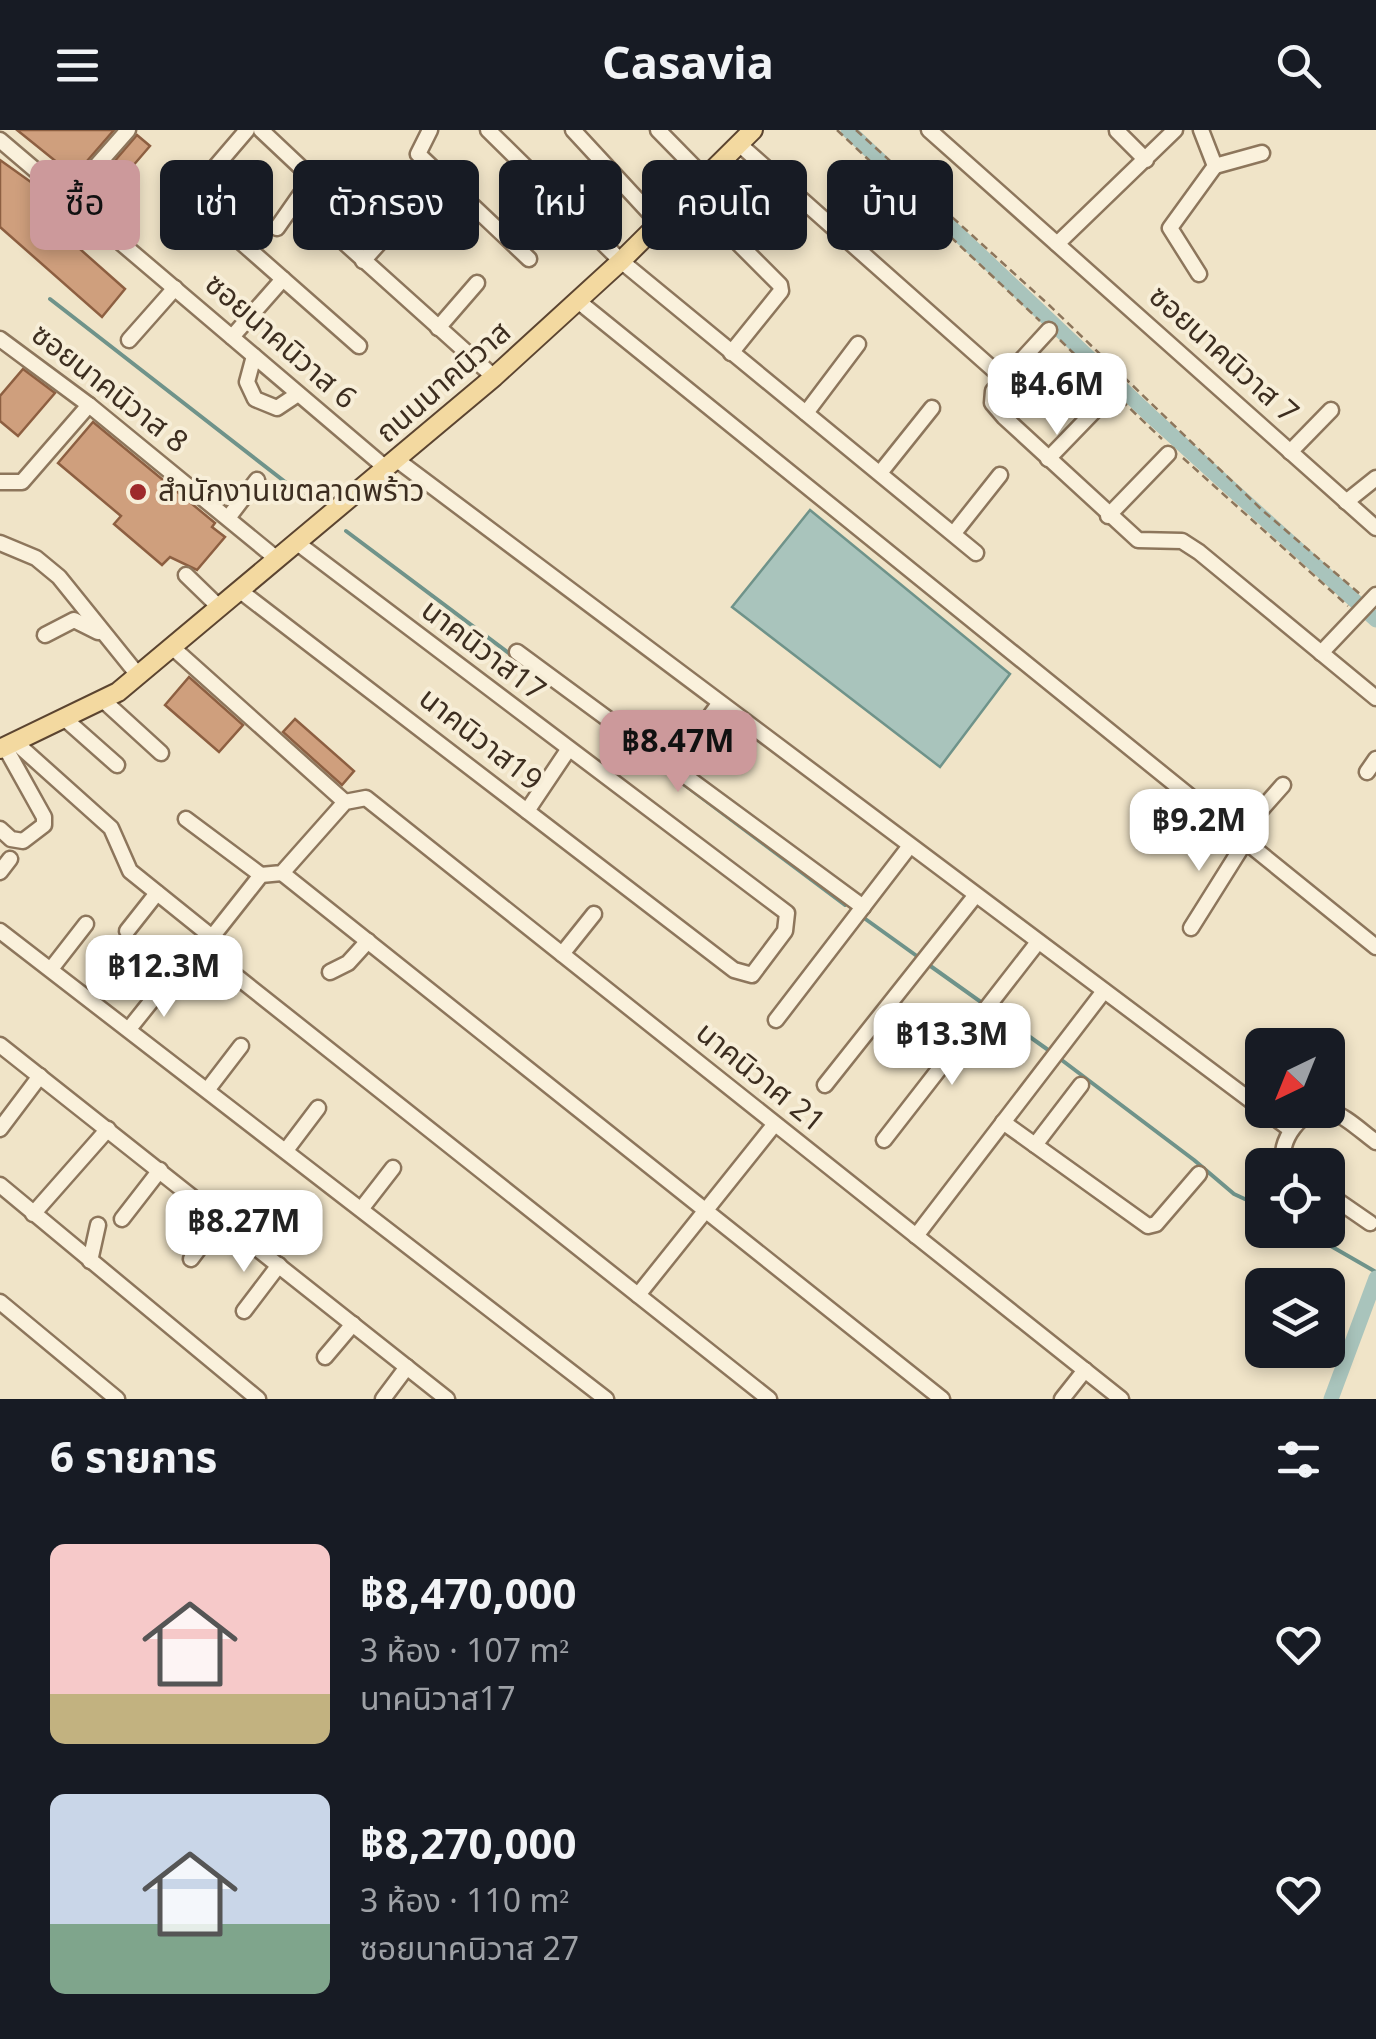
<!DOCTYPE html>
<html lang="th">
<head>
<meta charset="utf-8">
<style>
  :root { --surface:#171b24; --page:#20242c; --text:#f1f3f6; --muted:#9ea1a6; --accent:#cc999b }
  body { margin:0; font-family:Georgia,"Noto Sans Thai",serif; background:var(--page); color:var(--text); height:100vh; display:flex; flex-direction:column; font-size:38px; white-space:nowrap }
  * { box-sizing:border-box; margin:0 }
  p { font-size:32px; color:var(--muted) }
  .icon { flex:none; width:55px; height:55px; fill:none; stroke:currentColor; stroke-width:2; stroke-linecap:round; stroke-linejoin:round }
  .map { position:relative; height:1269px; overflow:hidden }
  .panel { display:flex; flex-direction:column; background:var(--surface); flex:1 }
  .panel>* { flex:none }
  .hud { position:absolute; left:30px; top:30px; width:1318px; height:90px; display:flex; gap:20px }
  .needle { width:65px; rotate:223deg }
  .tools { position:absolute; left:1245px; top:898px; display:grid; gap:20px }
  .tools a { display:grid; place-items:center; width:100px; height:100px; border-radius:15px; background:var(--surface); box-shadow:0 5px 15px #0003; font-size:50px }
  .price { position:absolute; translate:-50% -85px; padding:0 22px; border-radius:20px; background:#fff; color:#222; font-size:32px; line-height:65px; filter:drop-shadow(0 2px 5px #0008) }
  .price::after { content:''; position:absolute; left:50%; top:60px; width:30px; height:22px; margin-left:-15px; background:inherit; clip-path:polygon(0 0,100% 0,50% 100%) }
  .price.current { background:var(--accent); color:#111 }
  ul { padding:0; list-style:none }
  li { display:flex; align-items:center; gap:30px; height:250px; padding:0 50px }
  li span { display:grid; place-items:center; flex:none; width:280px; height:200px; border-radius:15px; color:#555 }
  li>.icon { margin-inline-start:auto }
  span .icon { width:120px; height:120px; fill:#fffc; stroke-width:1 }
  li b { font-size:42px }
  h2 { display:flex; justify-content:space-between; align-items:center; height:120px; padding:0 50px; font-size:42px }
  .pill { padding:0 35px; border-radius:15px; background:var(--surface); box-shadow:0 5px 15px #0003; font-size:35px; line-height:90px }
  .pill.current { background:var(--accent); color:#111 }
  header { display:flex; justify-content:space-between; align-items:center; height:130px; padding:0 50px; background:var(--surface); font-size:45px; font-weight:700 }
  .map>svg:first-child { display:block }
  .water { fill:#a9c4bc; stroke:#6f938a; stroke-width:2.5 }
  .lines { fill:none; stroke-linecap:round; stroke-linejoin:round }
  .stream { stroke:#6f938a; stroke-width:4 }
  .canal { stroke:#a9c4bc; stroke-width:15 }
  .building { fill:#cf9f7d; stroke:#8d5f41; stroke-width:2.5 }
  .minor-casing { stroke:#8d765c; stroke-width:19 }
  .major-casing { stroke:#5b4430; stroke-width:22 }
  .path { stroke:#8d765c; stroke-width:2.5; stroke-dasharray:8 5; stroke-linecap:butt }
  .minor { stroke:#faf1dc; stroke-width:14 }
  .major { stroke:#f3d9a0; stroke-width:18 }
  .poi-dot { fill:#9e2a2b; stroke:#f7eed8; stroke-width:4 }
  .labels { text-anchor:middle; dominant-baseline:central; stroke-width:8; stroke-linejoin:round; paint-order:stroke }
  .street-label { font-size:30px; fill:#3d2e20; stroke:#f7eed8 }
  .poi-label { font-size:30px; fill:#3d2e20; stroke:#f7eed8; text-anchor:start }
</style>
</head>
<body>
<header><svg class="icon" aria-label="menu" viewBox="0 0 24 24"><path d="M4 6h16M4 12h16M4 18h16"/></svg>Casavia<svg class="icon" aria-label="search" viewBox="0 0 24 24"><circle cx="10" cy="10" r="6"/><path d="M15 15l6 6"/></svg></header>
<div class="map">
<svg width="1376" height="1269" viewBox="0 0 1376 1269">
  <rect width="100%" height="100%" fill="#f0e4c8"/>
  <polygon class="water" points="810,380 1010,544 940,637 732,477"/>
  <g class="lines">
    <g class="stream">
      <polyline points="50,169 311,372"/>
      <polyline points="346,401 845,775"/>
      <polyline points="864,788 921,829"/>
      <polyline points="929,835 1051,922"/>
      <polyline points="1059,928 1194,1030 1234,1064 1262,1077"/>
      <polyline points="1303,1100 1376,1142"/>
    </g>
    <g class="canal">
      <polyline points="848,0 1151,286 1376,490"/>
      <polyline points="1331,1269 1376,1148"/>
    </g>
  </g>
  <g class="building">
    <polygon points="17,0 114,0 74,46"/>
    <polygon points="137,5 150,16 107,66 95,54"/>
    <polygon points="0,30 49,65 36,80 125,159 102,187 0,97"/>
    <polygon points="23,239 55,263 18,306 0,291 0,266"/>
    <polygon points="93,292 215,393 212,397 225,407 197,440 170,427 162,435 114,394 121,386 58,333"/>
    <polygon points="189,547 243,595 219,622 165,575"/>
    <polygon points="295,589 354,641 342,655 283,602"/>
  </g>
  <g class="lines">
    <defs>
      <g id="minor">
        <polyline points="261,0 312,48 317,88 494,247"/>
        <polyline points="430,0 418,24 529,129"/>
        <polyline points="488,0 621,131 976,423"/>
        <polyline points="573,0 659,93"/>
        <polyline points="658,0 705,48"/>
        <polyline points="929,0 1376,398"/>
        <polyline points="1117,1 1146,30"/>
        <polyline points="0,10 387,339"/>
        <polyline points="739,14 1004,249"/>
        <polyline points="1215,36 1262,23"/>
        <polyline points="211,42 247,0"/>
        <polyline points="69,67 128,0"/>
        <polyline points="208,83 359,216"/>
        <polyline points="277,98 312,48"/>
        <polyline points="1057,114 1175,0"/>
        <polyline points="363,131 400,90"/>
        <polyline points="1199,144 1170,98 1215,36 1201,0"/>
        <polyline points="578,171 1376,817"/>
        <polyline points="438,198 477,153"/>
        <polyline points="1049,200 993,261 992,273 1004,287 1138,410 1182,411 1199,422 1376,568"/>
        <polyline points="232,207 283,149"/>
        <polyline points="0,209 89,275 277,429"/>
        <polyline points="129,210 175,158"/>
        <polyline points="731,223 781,161 780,155 737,112"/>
        <polyline points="254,226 247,252 255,269 277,278 298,264"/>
        <polyline points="806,283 858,214"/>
        <polyline points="1290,322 1331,280"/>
        <polyline points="1048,329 1105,270"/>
        <polyline points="397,330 1262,979"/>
        <polyline points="880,343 932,278"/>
        <polyline points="0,352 22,352 89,275"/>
        <polyline points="1346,372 1376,348"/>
        <polyline points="1108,386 1168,324"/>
        <polyline points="228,388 257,350"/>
        <polyline points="954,403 1000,345"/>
        <polyline points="0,413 36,428 59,447 138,545"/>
        <polyline points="186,445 219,477"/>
        <polyline points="239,460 734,840 752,845 785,801 787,783 296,412"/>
        <polyline points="45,505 74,490 98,502"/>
        <polyline points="172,517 345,672"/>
        <polyline points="517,522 863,777"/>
        <polyline points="1321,523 1376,465"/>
        <polyline points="104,571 161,623"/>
        <polyline points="65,589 117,635"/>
        <polyline points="15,612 111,698 130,741 212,807"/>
        <polyline points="674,635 719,574"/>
        <polyline points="1367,642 1376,629"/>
        <polyline points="527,681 568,620"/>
        <polyline points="186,689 261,745"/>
        <polyline points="0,699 11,709 23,711 44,695 44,687 5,617"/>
        <polyline points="1238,706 1283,655"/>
        <polyline points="0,742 10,729"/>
        <polyline points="282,743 942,1269"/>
        <polyline points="1191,798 1245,712"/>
        <polyline points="0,801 606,1269"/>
        <polyline points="127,801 157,763"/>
        <polyline points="562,824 594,784"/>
        <polyline points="51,839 86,794"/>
        <polyline points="330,842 348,833 368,811"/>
        <polyline points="776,890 909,717"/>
        <polyline points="129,899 165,854"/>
        <polyline points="0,915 447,1269"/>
        <polyline points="825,955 975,766"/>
        <polyline points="208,959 241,916"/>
        <polyline points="1264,980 1290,999"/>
        <polyline points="1003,992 1148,1096 1156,1094 1199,1044"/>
        <polyline points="0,999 40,946"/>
        <polyline points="884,1010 1038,812"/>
        <polyline points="1035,1015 1081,955"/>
        <polyline points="287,1019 318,978"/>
        <path d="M 1285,1035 C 1275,1014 1303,975 1328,981 C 1344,984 1362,1002 1376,1012"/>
        <polyline points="0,1055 258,1269"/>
        <polyline points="1328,1064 1370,1093"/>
        <polyline points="362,1078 393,1038"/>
        <polyline points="33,1084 108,999"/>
        <polyline points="122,1089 160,1040"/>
        <polyline points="916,1106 1104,861"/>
        <polyline points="191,1129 221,1089"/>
        <polyline points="90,1131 98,1095"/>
        <polyline points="638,1165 774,995"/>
        <polyline points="0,1172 117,1269"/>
        <polyline points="244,1181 279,1135"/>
        <polyline points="325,1227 353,1194"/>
        <polyline points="383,1269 407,1237"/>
        <polyline points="769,1269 212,827 212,807 261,745 282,743 345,672 366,668 1121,1269"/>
        <polyline points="1062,1269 1085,1240"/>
      </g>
      <polyline id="major" points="0,619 118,562 494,247 621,131 753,0"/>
    </defs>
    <use href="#minor" class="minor-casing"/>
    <use href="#major" class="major-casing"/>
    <g class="path">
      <polyline points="837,0 1040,191"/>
      <polyline points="856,0 1049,175 1262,380 1360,464"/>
      <polyline points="1060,210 1108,257"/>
      <polyline points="1121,270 1162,309"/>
      <polyline points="1183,328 1348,476"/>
    </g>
    <use href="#minor" class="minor"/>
    <use href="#major" class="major"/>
  </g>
  <circle class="poi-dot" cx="138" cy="362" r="10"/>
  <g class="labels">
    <g class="street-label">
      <text transform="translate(280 212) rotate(41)">ซอยนาคนิวาส 6</text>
      <text transform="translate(1223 225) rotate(42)">ซอยนาคนิวาส 7</text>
      <text transform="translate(444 253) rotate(-41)">ถนนนาคนิวาส</text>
      <text transform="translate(109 259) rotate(38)">ซอยนาคนิวาส 8</text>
      <text transform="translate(483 521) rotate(37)">นาคนิวาส17</text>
      <text transform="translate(480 610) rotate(38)">นาคนิวาส19</text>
      <text transform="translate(760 948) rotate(39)">นาคนิวาศ 21</text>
    </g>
    <g class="poi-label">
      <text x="158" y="362">สำนักงานเขตลาดพร้าว</text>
    </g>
  </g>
</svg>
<div class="tools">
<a><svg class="needle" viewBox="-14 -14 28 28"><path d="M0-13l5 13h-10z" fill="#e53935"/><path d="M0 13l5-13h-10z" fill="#9ea1a6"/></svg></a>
<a><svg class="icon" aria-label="locate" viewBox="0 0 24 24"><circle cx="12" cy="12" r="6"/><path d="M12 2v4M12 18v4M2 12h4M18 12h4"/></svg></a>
<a><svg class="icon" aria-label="layers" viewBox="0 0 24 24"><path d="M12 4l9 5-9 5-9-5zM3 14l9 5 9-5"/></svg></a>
</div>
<b class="price" style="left:1057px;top:308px">฿4.6M</b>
<b class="price current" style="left:678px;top:665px">฿8.47M</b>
<b class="price" style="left:1199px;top:744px">฿9.2M</b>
<b class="price" style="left:164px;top:890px">฿12.3M</b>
<b class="price" style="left:952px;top:958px">฿13.3M</b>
<b class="price" style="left:244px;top:1145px">฿8.27M</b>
<div class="hud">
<a class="pill current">ซื้อ</a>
<a class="pill">เช่า</a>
<a class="pill">ตัวกรอง</a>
<a class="pill">ใหม่</a>
<a class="pill">คอนโด</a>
<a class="pill">บ้าน</a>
</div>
</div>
<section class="panel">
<h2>6 รายการ<svg class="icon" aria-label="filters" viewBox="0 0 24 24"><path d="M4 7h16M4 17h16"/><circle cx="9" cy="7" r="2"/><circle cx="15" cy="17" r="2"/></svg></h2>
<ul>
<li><span style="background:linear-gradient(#f6c9c9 75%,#c2b280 0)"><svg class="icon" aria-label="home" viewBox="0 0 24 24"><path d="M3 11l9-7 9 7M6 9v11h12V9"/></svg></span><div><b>฿8,470,000</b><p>3 ห้อง · 107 m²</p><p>นาคนิวาส17</p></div><svg class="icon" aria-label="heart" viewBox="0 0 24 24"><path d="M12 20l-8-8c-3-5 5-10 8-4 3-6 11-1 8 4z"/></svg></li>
<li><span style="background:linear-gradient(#c9d6e8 65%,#7fa58c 0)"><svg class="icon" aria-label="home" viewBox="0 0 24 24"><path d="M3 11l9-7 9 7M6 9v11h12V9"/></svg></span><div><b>฿8,270,000</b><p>3 ห้อง · 110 m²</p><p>ซอยนาคนิวาส 27</p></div><svg class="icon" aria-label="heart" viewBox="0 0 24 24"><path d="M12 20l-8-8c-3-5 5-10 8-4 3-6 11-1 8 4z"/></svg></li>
</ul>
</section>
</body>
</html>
